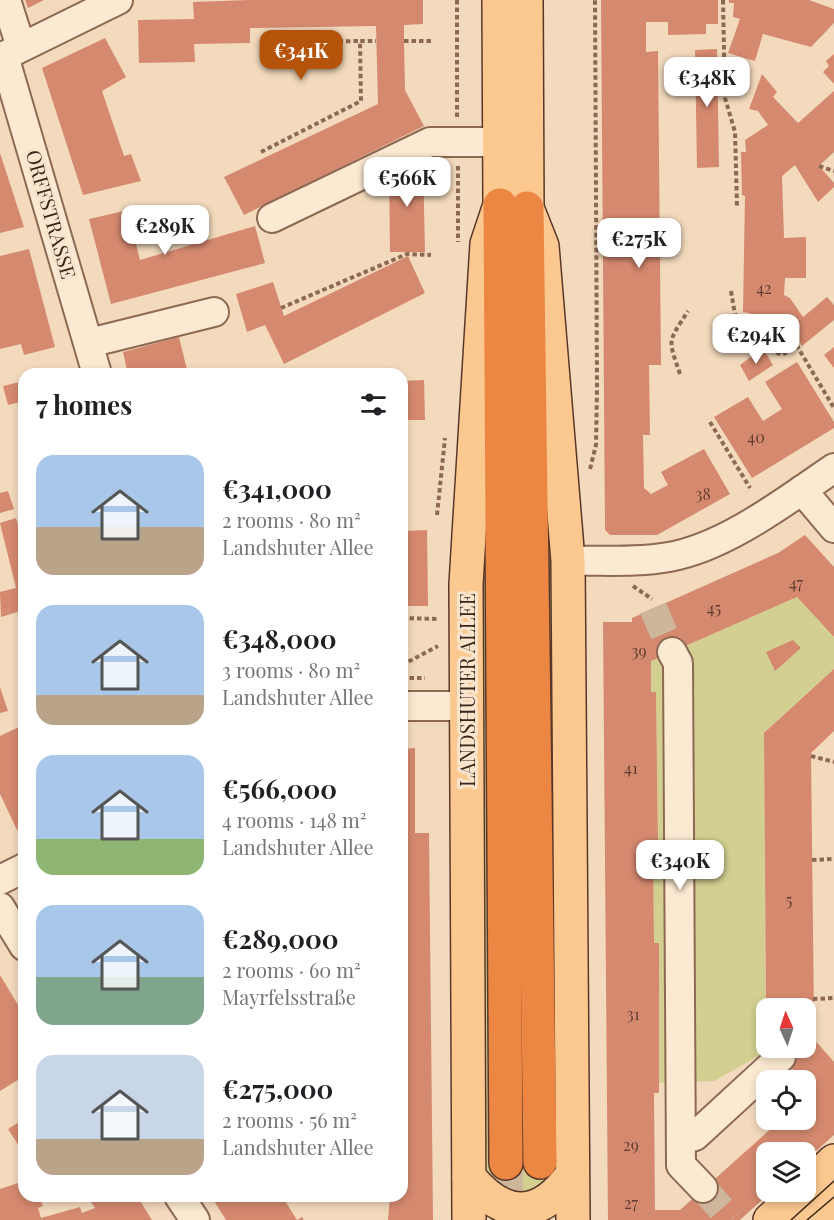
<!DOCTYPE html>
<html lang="en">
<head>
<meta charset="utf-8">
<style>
  :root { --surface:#fff; --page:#f2f2f2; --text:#202124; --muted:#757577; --accent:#b45309 }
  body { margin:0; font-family:"Playfair Display",serif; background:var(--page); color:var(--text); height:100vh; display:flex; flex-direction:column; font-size:22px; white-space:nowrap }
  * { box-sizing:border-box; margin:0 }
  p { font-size:20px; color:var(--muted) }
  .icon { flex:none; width:33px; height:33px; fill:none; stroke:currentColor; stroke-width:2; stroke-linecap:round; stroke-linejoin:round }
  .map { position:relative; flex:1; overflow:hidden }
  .side { position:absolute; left:18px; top:368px; width:390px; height:834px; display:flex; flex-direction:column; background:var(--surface); border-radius:18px; box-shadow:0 3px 9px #0003 }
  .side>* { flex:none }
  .needle { width:39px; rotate:357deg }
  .fabs { position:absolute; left:756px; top:998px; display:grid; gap:12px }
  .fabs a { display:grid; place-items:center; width:60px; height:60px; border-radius:12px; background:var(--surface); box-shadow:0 3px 9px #0003; font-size:30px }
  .price { position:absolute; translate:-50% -51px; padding:0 14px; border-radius:12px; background:#fff; color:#222; font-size:20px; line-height:39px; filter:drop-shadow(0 2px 3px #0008) }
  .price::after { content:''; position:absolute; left:50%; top:36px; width:18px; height:14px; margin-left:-9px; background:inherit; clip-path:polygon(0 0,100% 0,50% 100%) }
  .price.selected { background:var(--accent); color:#fff }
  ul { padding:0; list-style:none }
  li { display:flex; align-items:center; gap:18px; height:150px; padding:0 18px }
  li span { display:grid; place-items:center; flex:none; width:168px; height:120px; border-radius:18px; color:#555 }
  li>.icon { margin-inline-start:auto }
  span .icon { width:72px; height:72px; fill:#fffc; stroke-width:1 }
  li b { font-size:26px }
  h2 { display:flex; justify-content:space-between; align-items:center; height:72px; padding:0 18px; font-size:26px }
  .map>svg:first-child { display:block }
  .green { fill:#d2cf90 }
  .building { fill:#d5896f }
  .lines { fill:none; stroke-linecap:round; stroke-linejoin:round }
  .minor-tunnel { stroke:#ceb69d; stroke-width:28; stroke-dasharray:28 14; stroke-linecap:butt }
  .highway-tunnel { stroke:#ceb69d; stroke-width:33; stroke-dasharray:33 16; stroke-linecap:butt }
  .minor-casing { stroke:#8d6954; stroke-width:32 }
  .major-casing { stroke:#5a3829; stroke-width:36 }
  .highway-casing { stroke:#5a3829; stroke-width:36 }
  .path { stroke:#8d6954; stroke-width:4; stroke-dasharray:4.5 3; stroke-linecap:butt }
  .minor { stroke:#fce9d1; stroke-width:28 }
  .major { stroke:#fbc890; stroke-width:33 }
  .highway { stroke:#ec8643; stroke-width:33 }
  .tram { stroke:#3a251b; stroke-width:1.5 }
  .labels { text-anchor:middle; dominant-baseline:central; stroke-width:6; stroke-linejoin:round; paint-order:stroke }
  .number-label { font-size:16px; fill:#613e30 }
  .street-label { font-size:20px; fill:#3a251b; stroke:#f9e5ce }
</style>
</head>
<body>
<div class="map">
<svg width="834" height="1220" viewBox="0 0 834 1220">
  <rect width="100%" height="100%" fill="#f3dabd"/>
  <g class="green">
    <polygon points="487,438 493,1164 553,1163 541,439 554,521 557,1179 519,1201 484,1180 478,705"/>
    <polygon points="797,597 834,637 834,669 764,733 766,1052 714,1081 659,1083 659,944 654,943 653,842 658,842 656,693 651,692 651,661"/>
  </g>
  <g class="building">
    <polygon points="25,0 44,0 28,8"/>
    <polygon points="249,0 423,0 423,24 404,25 404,41 405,90 424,126 244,215 224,177 378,104 376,26 250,28 250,43 194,44 195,62 139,63 138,20 194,19 193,2"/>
    <polygon points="601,0 718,0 718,24 706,24 706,34 668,35 668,22 646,22 646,52 658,51 661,365 649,365 650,435 643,435 644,488 651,494 668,485 661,472 704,449 730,494 657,535 610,535 605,530"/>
    <polygon points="729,0 809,0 834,9 834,23 811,47 763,34 755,61 728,53 740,19 733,17 734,3 729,3"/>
    <polygon points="105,38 126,77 102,91 124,156 131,154 141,181 83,195 42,68"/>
    <polygon points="717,49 719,167 697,168 695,50"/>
    <polygon points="834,54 834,84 823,72 829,66 826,61"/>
    <polygon points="762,74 777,92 773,97 798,123 834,91 834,152 819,166 834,183 834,187 818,202 795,165 782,176 784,238 806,237 806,278 785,278 784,295 790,298 803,317 827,297 834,305 834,320 802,346 792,329 773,345 749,313 743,312 745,196 742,195 741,152 746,152 745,140 768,125 758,111 749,109"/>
    <polygon points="0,153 24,227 0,233"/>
    <polygon points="389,164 423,164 425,252 390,252"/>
    <polygon points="150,205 156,227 139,232 141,242 136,244 140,260 255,226 265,263 111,304 89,219"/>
    <polygon points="29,249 55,347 24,355 21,344 0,349 0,256"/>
    <polygon points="408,256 425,293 284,364 265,325 247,332 236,294 273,282 284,316"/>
    <polygon points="179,337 188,374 128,374 123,352"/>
    <polygon points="834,347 834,368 824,355"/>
    <polygon points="763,348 773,365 749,381 740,365"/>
    <polygon points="797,362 834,422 834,428 752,478 714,417 748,397 763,421 782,409 765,382"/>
    <polygon points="424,380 425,420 402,420 402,381"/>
    <polygon points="24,381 24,401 8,405 3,386"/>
    <polygon points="24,452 24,474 23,474 18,454"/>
    <polygon points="8,491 14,509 0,513 0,493"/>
    <polygon points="16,518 24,546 24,610 1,617 0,592 16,588 0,523"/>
    <polygon points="427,530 428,606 402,606 402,531"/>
    <polygon points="805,535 834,567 834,637 797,597 651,661 651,692 656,692 658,842 653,842 654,943 659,943 659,1093 654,1093 655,1210 680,1210 782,1119 806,1119 806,1098 813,1091 806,1080 802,1080 777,1052 766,1052 766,1047 806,1047 806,1030 834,1062 834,1135 806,1160 806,1152 766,1152 766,1191 772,1191 740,1220 608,1220 603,622 632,622 632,618 778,553"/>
    <polygon points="793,640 801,648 775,671 766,652"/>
    <polygon points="834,669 834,731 811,753 814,1019 806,1020 806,1008 766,1008 764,733"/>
    <polygon points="0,687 8,711 0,713"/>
    <polygon points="19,727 24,738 24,827 17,830 0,794 0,736"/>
    <polygon points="415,748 415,833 429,833 433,1220 388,1220 390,1196 402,1196 402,749"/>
    <polygon points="0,975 24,1015 24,1076 0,1091"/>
    <polygon points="24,1119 24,1154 8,1129"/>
    <polygon points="24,1181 24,1196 39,1196 43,1206 38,1208 41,1218 80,1207 82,1213 95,1208 87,1196 137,1196 152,1220 0,1220 0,1189"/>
    <polygon points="211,1196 282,1196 297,1220 302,1217 304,1220 226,1220"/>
  </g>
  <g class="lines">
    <g class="minor-tunnel">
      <polyline points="653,608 672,652"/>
      <polyline points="806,1035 808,1033"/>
      <polyline points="703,1188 731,1220"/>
    </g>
    <polyline class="highway-tunnel" points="506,1163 507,1220"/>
    <defs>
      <g id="minor">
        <polyline points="6,0 21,47"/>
        <polyline points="4,56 97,374"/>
        <polyline points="0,58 118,0"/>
        <polyline points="272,218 430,142 500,142"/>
        <polyline points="89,343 214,312"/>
        <polyline points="802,490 834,528"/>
        <path d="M 568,561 C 601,560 637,563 669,557 C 726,547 787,500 834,468"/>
        <polyline points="672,652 678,663 681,1165 703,1188"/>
        <polyline points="402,706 465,706"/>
        <polyline points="0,880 24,868"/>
        <polyline points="0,907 24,946"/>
        <polyline points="681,1140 695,1136 781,1057"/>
        <polyline points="179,1196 195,1220"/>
      </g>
      <g id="major">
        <polyline points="526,0 527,208 542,246 568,561 573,1220"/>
        <path d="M 469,1177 C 505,1220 539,1220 572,1175"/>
        <polyline points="806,1187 834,1161"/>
        <polyline points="469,1220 466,584 487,244 500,205 499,0"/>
        <polyline points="770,1220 802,1191"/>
        <polyline points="812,1220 834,1200"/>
      </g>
      <g id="highway">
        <polyline points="500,205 506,1163"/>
        <polyline points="527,208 540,1162"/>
      </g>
    </defs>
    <use href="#minor" class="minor-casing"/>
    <use href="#major" class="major-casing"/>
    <use href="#highway" class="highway-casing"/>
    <g class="path">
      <polyline points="457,0 457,119"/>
      <polyline points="723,0 725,98 735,132 737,207"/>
      <polyline points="404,41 431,41"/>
      <polyline points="286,42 360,41"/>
      <polyline points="261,152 361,101 360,41 376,41"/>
      <polyline points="458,166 458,242"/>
      <polyline points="819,166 834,171"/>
      <path d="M 731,291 C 738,336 741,336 782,355 L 797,346 L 834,408"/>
      <polyline points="281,308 407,254 431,255"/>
      <path d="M 680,374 C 668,338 667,344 688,311"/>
      <polyline points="710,422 750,488"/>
      <polyline points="590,469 596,445 597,388 595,0"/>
      <polyline points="437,515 445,438"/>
      <polyline points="633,586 652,599"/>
      <polyline points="402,618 438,619"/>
      <polyline points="402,665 438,646"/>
      <polyline points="402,678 425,678"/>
      <polyline points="811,756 834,762"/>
      <polyline points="812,860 834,859"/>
      <polyline points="813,999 834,998"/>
    </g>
    <use href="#minor" class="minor"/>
    <use href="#major" class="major"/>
    <use href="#highway" class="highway"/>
    <g class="tram">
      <polyline points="791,1220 834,1181"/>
      <polyline points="807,1220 834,1197"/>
    </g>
  </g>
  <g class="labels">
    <g class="number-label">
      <text x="764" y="287">42</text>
      <text x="756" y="436">40</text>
      <text x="703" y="493">38</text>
      <text x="796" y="582">47</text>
      <text x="714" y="607">45</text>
      <text x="639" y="650">39</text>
      <text x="631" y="767">41</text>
      <text x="789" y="899">5</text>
      <text x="633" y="1013">31</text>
      <text x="631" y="1144">29</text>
      <text x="631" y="1202">27</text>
    </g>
    <g class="street-label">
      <text transform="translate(52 214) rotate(74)">ORFFSTRASSE</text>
      <text transform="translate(466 690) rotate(-90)">LANDSHUTER ALLEE</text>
    </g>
  </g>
</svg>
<div class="fabs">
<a><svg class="needle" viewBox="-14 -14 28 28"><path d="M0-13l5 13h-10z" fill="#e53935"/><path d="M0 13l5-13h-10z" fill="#757577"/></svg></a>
<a><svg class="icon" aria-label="locate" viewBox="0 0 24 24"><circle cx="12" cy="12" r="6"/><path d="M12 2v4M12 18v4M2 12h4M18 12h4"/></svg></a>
<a><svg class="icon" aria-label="layers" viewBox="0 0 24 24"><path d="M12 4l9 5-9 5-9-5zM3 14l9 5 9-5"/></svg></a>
</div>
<b class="price selected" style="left:301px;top:81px">€341K</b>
<b class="price" style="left:707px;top:108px">€348K</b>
<b class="price" style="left:407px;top:208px">€566K</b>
<b class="price" style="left:165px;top:256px">€289K</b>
<b class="price" style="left:639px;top:269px">€275K</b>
<b class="price" style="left:756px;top:365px">€294K</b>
<b class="price" style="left:680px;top:891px">€340K</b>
<section class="side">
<h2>7 homes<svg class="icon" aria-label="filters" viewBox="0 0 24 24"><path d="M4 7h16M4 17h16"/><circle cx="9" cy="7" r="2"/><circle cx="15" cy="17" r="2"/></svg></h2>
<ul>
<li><span style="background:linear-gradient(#a9c7e8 60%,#b9a48a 0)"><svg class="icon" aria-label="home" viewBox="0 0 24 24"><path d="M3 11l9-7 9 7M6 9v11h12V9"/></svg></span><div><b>€341,000</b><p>2 rooms · 80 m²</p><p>Landshuter Allee</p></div></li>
<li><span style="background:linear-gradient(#a9c7e8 75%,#b9a48a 0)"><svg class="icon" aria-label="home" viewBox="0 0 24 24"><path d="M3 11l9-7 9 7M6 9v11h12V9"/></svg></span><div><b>€348,000</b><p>3 rooms · 80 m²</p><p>Landshuter Allee</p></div></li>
<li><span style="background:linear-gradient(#a9c7e8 70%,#8fb573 0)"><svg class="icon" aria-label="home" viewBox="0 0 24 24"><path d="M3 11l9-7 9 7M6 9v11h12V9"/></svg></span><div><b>€566,000</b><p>4 rooms · 148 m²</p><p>Landshuter Allee</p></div></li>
<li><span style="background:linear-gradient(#a9c7e8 60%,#7fa58c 0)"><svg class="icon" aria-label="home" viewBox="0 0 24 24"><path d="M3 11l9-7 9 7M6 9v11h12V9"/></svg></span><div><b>€289,000</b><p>2 rooms · 60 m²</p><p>Mayrfelsstraße</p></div></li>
<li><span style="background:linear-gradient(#c9d6e8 70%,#b9a48a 0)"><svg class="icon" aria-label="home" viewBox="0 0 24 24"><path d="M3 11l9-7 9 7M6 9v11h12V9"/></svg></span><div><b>€275,000</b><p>2 rooms · 56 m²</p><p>Landshuter Allee</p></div></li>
</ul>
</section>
</div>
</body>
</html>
